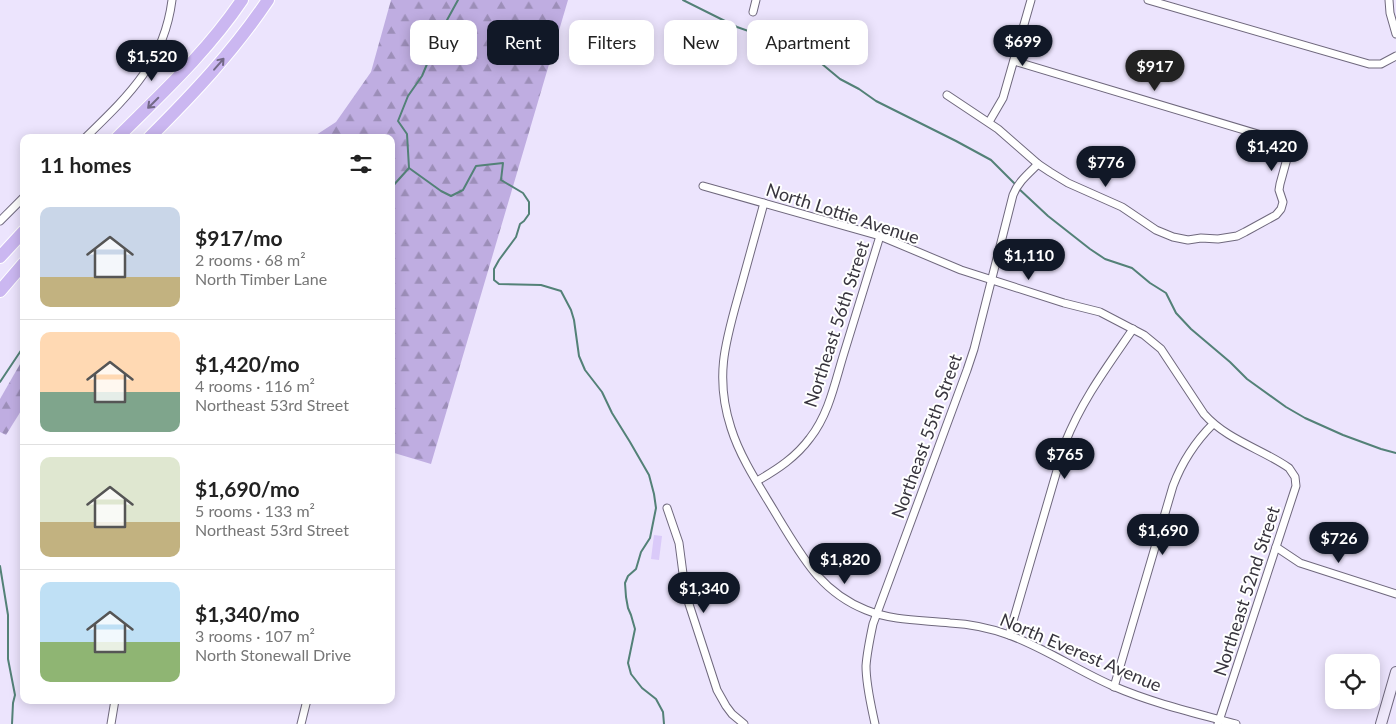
<!DOCTYPE html>
<html lang="en">
<head>
<meta charset="utf-8">
<style>
  :root { --surface:#fff; --page:#f6f6f6; --text:#222; --muted:#767676; --line:#e0e0e0; --accent:#111827 }
  body { margin:0; font-family:Lato,sans-serif; background:var(--page); color:var(--text); height:100vh; display:flex; flex-direction:column; font-size:19px; white-space:nowrap }
  * { box-sizing:border-box; margin:0 }
  p { font-size:16px; color:var(--muted) }
  .icon { flex:none; width:28px; height:28px; fill:none; stroke:currentColor; stroke-width:2; stroke-linecap:round; stroke-linejoin:round }
  .map { position:relative; flex:1; overflow:hidden }
  .drawer { position:absolute; left:20px; top:134px; width:375px; height:570px; display:flex; flex-direction:column; background:var(--surface); border-radius:10px; box-shadow:0 2px 12px #0003 }
  .drawer>* { flex:none }
  .top-card { position:absolute; left:410px; top:20px; width:475px; height:45px; display:flex; gap:10px }
  .buttons { position:absolute; left:1325px; top:654px; display:grid; gap:10px }
  .buttons a { display:grid; place-items:center; width:55px; height:55px; border-radius:10px; background:var(--surface); box-shadow:0 2px 12px #0003; font-size:25px }
  .price { position:absolute; translate:-50% -42px; padding:0 11px; border-radius:18px; background:var(--accent); color:#fff; font-size:16px; line-height:32px; filter:drop-shadow(0 1px 2px #0008) }
  .price::after { content:''; position:absolute; left:50%; top:30px; width:15px; height:11px; margin-left:-8px; background:inherit; clip-path:polygon(0 0,100% 0,50% 100%) }
  .price.active { background:#222; color:#fff }
  ul { padding:0; list-style:none }
  li { display:flex; align-items:center; gap:15px; height:125px; padding:0 20px }
  li+li { border-top:1px solid var(--line) }
  li span { display:grid; place-items:center; flex:none; width:140px; height:100px; border-radius:10px; color:#555 }
  li>.icon { margin-inline-start:auto }
  span .icon { width:60px; height:60px; fill:#fffc; stroke-width:1 }
  li b { font-size:21px }
  h2 { display:flex; justify-content:space-between; align-items:center; height:60px; padding:0 20px; font-size:21px }
  .tag { padding:0 18px; border-radius:10px; background:var(--surface); box-shadow:0 2px 12px #0003; font-size:18px; line-height:45px }
  .tag.active { background:var(--accent); color:#fff }
  .map>svg:first-child { display:block }
  .forest { fill:url(#forest-firs) }
  .garden { fill:#dacaf9 }
  .lines { fill:none; stroke-linecap:round; stroke-linejoin:round }
  .stream { stroke:#538177; stroke-width:2 }
  .street-casing { stroke:#6f687d; stroke-width:9 }
  .secondary-casing { stroke:#6f687d; stroke-width:12 }
  .highway-casing { stroke:#fff; stroke-width:14 }
  .street { stroke:#fff; stroke-width:7 }
  .secondary { stroke:#efe9fb; stroke-width:10 }
  .highway { stroke:#cbb7f1; stroke-width:12 }
  .oneway { stroke:#736986 }
  .labels { text-anchor:middle; dominant-baseline:central; stroke-width:4; stroke-linejoin:round; paint-order:stroke }
  .street-label { font-size:18px; fill:#38353e; stroke:#fff }
</style>
</head>
<body>
<div class="map">
<svg width="1396" height="724" viewBox="0 0 1396 724">
  <defs>
    <pattern id="forest-firs" width="22" height="20" patternUnits="userSpaceOnUse" patternTransform="scale(1.25)"><rect width="22" height="20" fill="#bfade1"/><path d="M5 1l3.5 6h-7zM16 11l3.5 6h-7z" fill="#9c8eb8"/></pattern>
  </defs>
  <rect width="100%" height="100%" fill="#ece4fd"/>
  <g class="forest">
    <polygon points="391,0 568,0 431,464 391,452 391,138 313,137 336,122 371,72"/>
    <polygon points="24,357 24,406 6,435 0,432 0,399"/>
  </g>
  <polygon class="garden" points="654,535 662,536 659,560 651,559"/>
  <g class="lines">
    <g class="stream">
      <polyline points="683,0 737,27 774,40 789,43 796,46 810,54 840,79 859,89 876,101 956,141 991,160 1015,184"/>
      <polyline points="409,168 441,191 451,196 463,190 476,166 503,163 501,180 523,193 529,202 529,214 524,221 520,224 516,237 499,260 494,269 494,280 499,284 541,285 561,291 571,310 574,320 579,356 585,370 602,392 612,413 630,442 649,475 654,494 656,508 650,538 641,552 636,569 628,576 625,583 626,597 628,608 631,615 635,629 628,663 631,674 642,688 656,699 663,712 664,724"/>
      <polyline points="409,168 407,134 398,121 408,96 422,76 441,31 458,0"/>
      <polyline points="391,188 409,168"/>
      <polyline points="1018,188 1048,216 1090,249 1105,259 1132,268 1150,283 1166,293 1176,313 1191,329 1230,362 1247,379 1286,407 1305,418 1343,435 1381,449 1396,453"/>
      <polyline points="0,382 24,346"/>
      <polyline points="0,566 8,615 8,659 15,695 13,703 12,724"/>
    </g>
    <defs>
      <g id="street">
        <polyline points="1148,0 1369,64 1381,64 1396,56"/>
        <polyline points="1389,0 1390,13 1396,34"/>
        <polyline points="753,12 756,0"/>
        <polyline points="947,95 998,129 1038,164 1050,172 1068,183 1122,207 1156,230 1173,237 1188,240 1201,238 1218,239 1237,236 1245,232 1276,215 1281,209 1283,202 1279,190 1280,184 1291,144 1014,61"/>
        <polyline points="989,122 1003,98 1031,0"/>
        <path d="M 85,138 C 128,96 164,63 172,0"/>
        <path d="M 703,186 L 880,236 L 961,270 L 1064,303 L 1100,312 L 1144,335 L 1161,349 L 1204,414 C 1227,440 1262,449 1289,468 L 1295,477 L 1296,486 L 1218,724"/>
        <path d="M 764,203 C 756,232 748,261 740,290 C 726,340 714,376 731,428 C 741,460 762,490 779,519 C 803,558 821,592 866,610 C 893,621 922,620 950,623 C 970,624 990,628 1009,635 C 1045,648 1078,671 1113,686 C 1152,703 1195,713 1236,724"/>
        <polyline points="0,221 24,197"/>
        <path d="M 757,481 C 778,469 796,457 810,438 C 829,414 835,382 844,353 C 856,314 868,275 880,236"/>
        <polyline points="667,508 679,543 685,589 688,601 717,690 726,706 732,714 744,724"/>
        <polyline points="1276,547 1300,563 1396,594"/>
        <path d="M 1009,635 L 1065,443 C 1082,400 1107,367 1133,329"/>
        <path d="M 1114,687 L 1173,486 C 1182,462 1195,442 1213,424"/>
        <polyline points="111,724 115,700"/>
        <polyline points="301,724 307,700"/>
        <path d="M 875,724 C 871,705 866,685 866,666 C 867,652 870,638 873,624 L 967,370 L 974,349 L 1013,195 C 1018,182 1028,174 1038,164"/>
      </g>
      <polyline id="secondary" points="1381,724 1396,672"/>
      <g id="highway">
        <path d="M 117,138 C 161,94 207,52 242,0"/>
        <path d="M 149,138 C 193,94 233,52 268,0"/>
        <polyline points="0,257 24,231"/>
        <polyline points="0,291 24,263"/>
      </g>
    </defs>
    <use href="#street" class="street-casing"/>
    <use href="#secondary" class="secondary-casing"/>
    <use href="#highway" class="highway-casing"/>
    <use href="#street" class="street"/>
    <use href="#secondary" class="secondary"/>
    <use href="#highway" class="highway"/>
  </g>
  <defs><path id="oneway-shaft" d="M-6 0H5M1.5-3L5.5 0L1.5 3" fill="none" stroke-width="1.6" stroke-linecap="round" stroke-linejoin="round" transform="scale(1.25)"/></defs>
  <g class="oneway">
    <use href="#oneway-shaft" transform="translate(219 64) rotate(-49)"/>
    <use href="#oneway-shaft" transform="translate(153 103) rotate(135)"/>
  </g>
  <g class="labels">
    <g class="street-label">
      <text transform="translate(843 213) rotate(18)">North Lottie Avenue</text>
      <text transform="translate(836 324) rotate(-72)">Northeast 56th Street</text>
      <text transform="translate(926 436) rotate(-70)">Northeast 55th Street</text>
      <text transform="translate(1246 591) rotate(-72)">Northeast 52nd Street</text>
      <text transform="translate(1081 652) rotate(23)">North Everest Avenue</text>
    </g>
  </g>
</svg>
<div class="buttons">
<a><svg class="icon" aria-label="locate" viewBox="0 0 24 24"><circle cx="12" cy="12" r="6"/><path d="M12 2v4M12 18v4M2 12h4M18 12h4"/></svg></a>
</div>
<b class="price" style="left:1023px;top:67px">$699</b>
<b class="price" style="left:152px;top:82px">$1,520</b>
<b class="price active" style="left:1155px;top:92px">$917</b>
<b class="price" style="left:1272px;top:172px">$1,420</b>
<b class="price" style="left:1106px;top:188px">$776</b>
<b class="price" style="left:1029px;top:281px">$1,110</b>
<b class="price" style="left:1065px;top:480px">$765</b>
<b class="price" style="left:1163px;top:556px">$1,690</b>
<b class="price" style="left:1339px;top:564px">$726</b>
<b class="price" style="left:845px;top:585px">$1,820</b>
<b class="price" style="left:704px;top:614px">$1,340</b>
<div class="top-card">
<a class="tag">Buy</a>
<a class="tag active">Rent</a>
<a class="tag">Filters</a>
<a class="tag">New</a>
<a class="tag">Apartment</a>
</div>
<section class="drawer">
<h2>11 homes<svg class="icon" aria-label="filters" viewBox="0 0 24 24"><path d="M4 7h16M4 17h16"/><circle cx="9" cy="7" r="2"/><circle cx="15" cy="17" r="2"/></svg></h2>
<ul>
<li><span style="background:linear-gradient(#c9d6e8 70%,#c2b280 0)"><svg class="icon" aria-label="home" viewBox="0 0 24 24"><path d="M3 11l9-7 9 7M6 9v11h12V9"/></svg></span><div><b>$917/mo</b><p>2 rooms · 68 m²</p><p>North Timber Lane</p></div></li>
<li><span style="background:linear-gradient(#ffd9b3 60%,#7fa58c 0)"><svg class="icon" aria-label="home" viewBox="0 0 24 24"><path d="M3 11l9-7 9 7M6 9v11h12V9"/></svg></span><div><b>$1,420/mo</b><p>4 rooms · 116 m²</p><p>Northeast 53rd Street</p></div></li>
<li><span style="background:linear-gradient(#dfe7d0 65%,#c2b280 0)"><svg class="icon" aria-label="home" viewBox="0 0 24 24"><path d="M3 11l9-7 9 7M6 9v11h12V9"/></svg></span><div><b>$1,690/mo</b><p>5 rooms · 133 m²</p><p>Northeast 53rd Street</p></div></li>
<li><span style="background:linear-gradient(#bfe0f5 60%,#8fb573 0)"><svg class="icon" aria-label="home" viewBox="0 0 24 24"><path d="M3 11l9-7 9 7M6 9v11h12V9"/></svg></span><div><b>$1,340/mo</b><p>3 rooms · 107 m²</p><p>North Stonewall Drive</p></div></li>
</ul>
</section>
</div>
</body>
</html>
